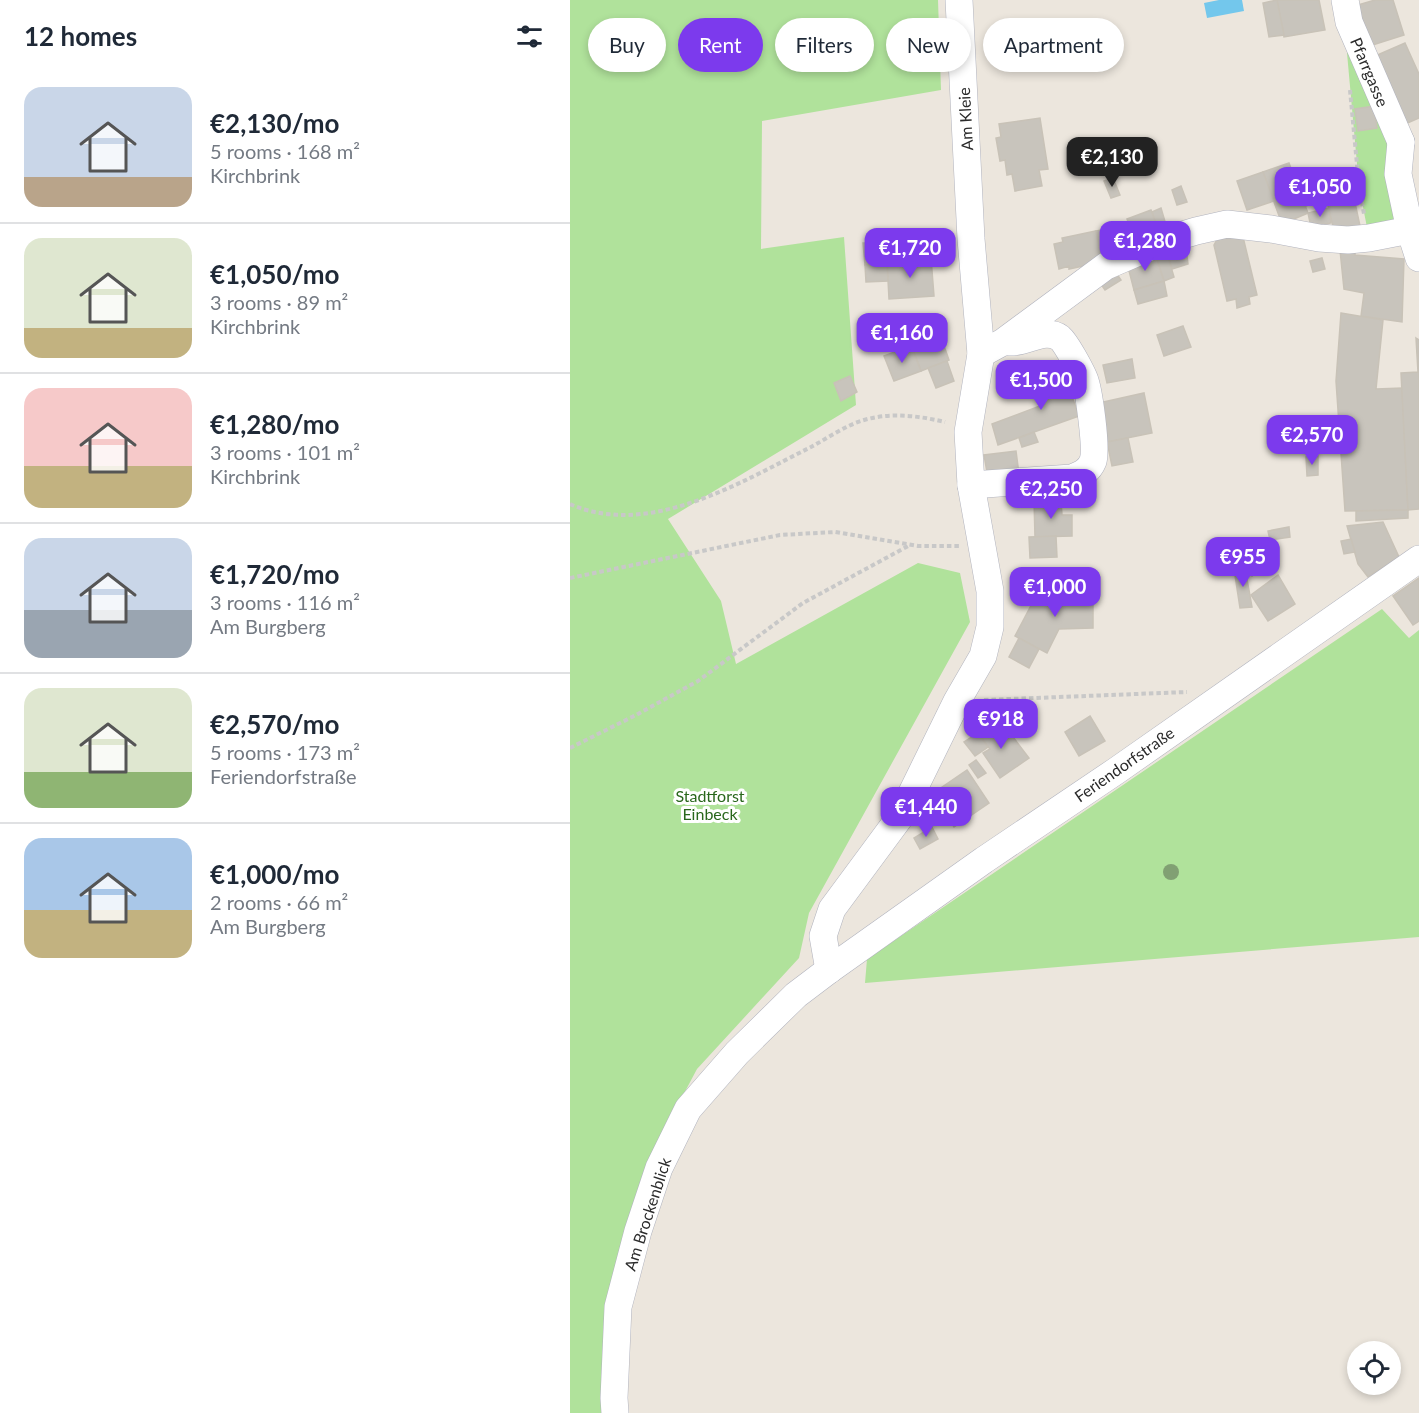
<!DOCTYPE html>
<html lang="en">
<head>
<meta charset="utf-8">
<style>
  :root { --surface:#fff; --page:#f2f2f3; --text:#1f2937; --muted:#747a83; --line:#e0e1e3; --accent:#7c3aed }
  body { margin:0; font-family:Lato,sans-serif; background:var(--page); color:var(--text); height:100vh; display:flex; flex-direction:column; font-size:22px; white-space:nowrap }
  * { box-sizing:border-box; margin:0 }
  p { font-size:20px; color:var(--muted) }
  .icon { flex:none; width:33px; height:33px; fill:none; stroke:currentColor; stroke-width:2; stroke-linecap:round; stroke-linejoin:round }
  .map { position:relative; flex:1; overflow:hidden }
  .sheet { display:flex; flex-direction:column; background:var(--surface); width:570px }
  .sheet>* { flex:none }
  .guide { position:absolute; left:18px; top:18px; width:570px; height:54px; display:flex; gap:12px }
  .controls { position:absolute; left:777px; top:1341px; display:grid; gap:12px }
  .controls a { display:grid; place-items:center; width:54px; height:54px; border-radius:50%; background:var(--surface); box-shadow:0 3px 9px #0003; font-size:30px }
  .price { position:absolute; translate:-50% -51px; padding:0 14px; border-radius:12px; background:var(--accent); color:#fff; font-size:20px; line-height:39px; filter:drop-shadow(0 2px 3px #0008) }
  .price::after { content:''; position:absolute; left:50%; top:36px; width:18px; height:14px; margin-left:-9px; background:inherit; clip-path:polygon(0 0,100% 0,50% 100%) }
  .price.selected { background:#222; color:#fff }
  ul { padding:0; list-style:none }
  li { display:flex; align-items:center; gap:18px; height:150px; padding:0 24px }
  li+li { border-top:2px solid var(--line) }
  li span { display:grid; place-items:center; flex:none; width:168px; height:120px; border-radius:18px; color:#555 }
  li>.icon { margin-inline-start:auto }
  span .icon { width:72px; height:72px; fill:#fffc; stroke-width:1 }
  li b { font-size:26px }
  h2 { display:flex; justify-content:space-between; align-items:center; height:72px; padding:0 24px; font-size:26px }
  .pill { padding:0 21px; border-radius:27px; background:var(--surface); box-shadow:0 3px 9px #0003; font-size:21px; line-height:54px }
  .pill.selected { background:var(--accent); color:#fff }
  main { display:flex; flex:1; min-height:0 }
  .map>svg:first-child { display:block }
  .green { fill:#b0e29b }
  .water { fill:#73c7ec }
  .building { fill:#c8c4bc; stroke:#c8c2b7; stroke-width:1.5 }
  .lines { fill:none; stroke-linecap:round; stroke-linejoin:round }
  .minor-casing { stroke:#b1b3be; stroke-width:28 }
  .path { stroke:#c8c8c8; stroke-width:4; stroke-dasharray:4.5 3; stroke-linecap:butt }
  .minor { stroke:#fff; stroke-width:27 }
  .tree { fill:#81a073 }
  .labels { text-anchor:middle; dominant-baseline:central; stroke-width:6; stroke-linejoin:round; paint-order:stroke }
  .street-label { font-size:16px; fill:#2b2b2b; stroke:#fff }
  .park-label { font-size:16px; fill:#29671c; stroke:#fff }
</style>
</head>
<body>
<main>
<section class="sheet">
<h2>12 homes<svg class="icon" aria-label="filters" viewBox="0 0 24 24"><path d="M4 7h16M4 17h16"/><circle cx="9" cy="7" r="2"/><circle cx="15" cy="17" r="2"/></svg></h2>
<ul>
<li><span style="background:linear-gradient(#c9d6e8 75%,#b9a48a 0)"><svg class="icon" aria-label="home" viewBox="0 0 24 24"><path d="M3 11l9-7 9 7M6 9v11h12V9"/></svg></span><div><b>€2,130/mo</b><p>5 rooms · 168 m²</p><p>Kirchbrink</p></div></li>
<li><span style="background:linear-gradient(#dfe7d0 75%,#c2b280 0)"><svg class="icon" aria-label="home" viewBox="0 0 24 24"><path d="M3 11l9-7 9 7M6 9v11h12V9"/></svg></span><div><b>€1,050/mo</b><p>3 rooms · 89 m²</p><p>Kirchbrink</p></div></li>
<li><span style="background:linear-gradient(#f6c9c9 65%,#c2b280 0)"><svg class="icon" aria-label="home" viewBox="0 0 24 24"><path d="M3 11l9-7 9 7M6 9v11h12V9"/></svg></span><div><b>€1,280/mo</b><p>3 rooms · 101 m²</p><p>Kirchbrink</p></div></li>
<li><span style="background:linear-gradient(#c9d6e8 60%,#9aa5b1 0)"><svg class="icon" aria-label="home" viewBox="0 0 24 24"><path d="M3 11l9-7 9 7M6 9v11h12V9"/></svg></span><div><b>€1,720/mo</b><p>3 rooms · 116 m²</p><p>Am Burgberg</p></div></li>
<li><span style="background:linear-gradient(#dfe7d0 70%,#8fb573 0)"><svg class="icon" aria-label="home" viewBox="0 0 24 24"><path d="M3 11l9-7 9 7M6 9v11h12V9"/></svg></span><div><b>€2,570/mo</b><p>5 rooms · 173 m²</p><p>Feriendorfstraße</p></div></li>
<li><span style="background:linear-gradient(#a9c7e8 60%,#c2b280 0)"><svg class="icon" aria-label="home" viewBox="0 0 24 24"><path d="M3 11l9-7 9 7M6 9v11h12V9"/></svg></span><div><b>€1,000/mo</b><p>2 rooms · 66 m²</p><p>Am Burgberg</p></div></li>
</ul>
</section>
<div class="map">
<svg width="849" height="1413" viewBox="0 0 849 1413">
  <rect width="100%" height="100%" fill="#ece6dd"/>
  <g class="green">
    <polygon points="0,0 368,0 371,90 192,121 191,249 274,237 286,405 98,519 151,601 166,664 348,563 390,573 400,622 239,913 229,958 127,1069 78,1161 34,1413 0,1413"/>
    <polygon points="786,38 803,81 840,230 799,238 789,186 777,53"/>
    <polygon points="812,609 839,638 849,630 849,937 295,983 297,959"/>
  </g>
  <polygon class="water" points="649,0 672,0 674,11 637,18 634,3"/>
  <g class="building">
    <polygon points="707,0 749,0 755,30 714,37"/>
    <polygon points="707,0 714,35 699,37 693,3"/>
    <polygon points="805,0 823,0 834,35 793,48 781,7"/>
    <polygon points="835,43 849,74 849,118 833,125 803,57"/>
    <polygon points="804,106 807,128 788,131 785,109"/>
    <polygon points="470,118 478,169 469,170 472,186 445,191 442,174 437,175 435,160 430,161 426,138 431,137 429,124"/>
    <polygon points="719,163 738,213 712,224 693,172"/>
    <polygon points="693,172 704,201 677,210 667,181"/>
    <polygon points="734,175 743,203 736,206 725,178"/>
    <polygon points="543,178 550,195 541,198 534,181"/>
    <polygon points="611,186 617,202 607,205 602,190"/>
    <polygon points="784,198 790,226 764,231 758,205"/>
    <polygon points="591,208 596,225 587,228 582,212"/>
    <polygon points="759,208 761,223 741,227 738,213"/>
    <polygon points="581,210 589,232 565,240 557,219"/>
    <polygon points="550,226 555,251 532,262 526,231"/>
    <polygon points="526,231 532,262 499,269 499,266 489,269 484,244 493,242 492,238"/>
    <polygon points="650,234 673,237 687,295 679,297 680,304 667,308 666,299 657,301 644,245"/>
    <polygon points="293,243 302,243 304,264 295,265"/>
    <polygon points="604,248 607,260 617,256 618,264 602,269 597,251"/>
    <polygon points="785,249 785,255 834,259 832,322 791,316 794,293 774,289 770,250"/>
    <polygon points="596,250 604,277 594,281 585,254"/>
    <polygon points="585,254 594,281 564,290 557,263"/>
    <polygon points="361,258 364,296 319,299 317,261"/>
    <polygon points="752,258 755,269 743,272 740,261"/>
    <polygon points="317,264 318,281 296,282 295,265"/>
    <polygon points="544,270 551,280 535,290 528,280"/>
    <polygon points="594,281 597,296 568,304 564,290"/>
    <polygon points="771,313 813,320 806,389 832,388 838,510 775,511 766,381"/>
    <polygon points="365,320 379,360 351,371 336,331"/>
    <polygon points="613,326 621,347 594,356 587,335"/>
    <polygon points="846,338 849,340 849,509 838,510 831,373 848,372"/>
    <polygon points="341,346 351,371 324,381 314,356"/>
    <polygon points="562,359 565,378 537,383 533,365"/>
    <polygon points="377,361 384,381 366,388 358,368"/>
    <polygon points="492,369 509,416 428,445 422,424 470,406 467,397 474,395 469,379"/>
    <polygon points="280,376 287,392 271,401 264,383"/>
    <polygon points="574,393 582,433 532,443 524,404"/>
    <polygon points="464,432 468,442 452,447 449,438"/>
    <polygon points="558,438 563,462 542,466 537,442"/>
    <polygon points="446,451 449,474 418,478 414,455"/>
    <polygon points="748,456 748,475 737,476 736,457"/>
    <polygon points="464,500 491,500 492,515 502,515 502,536 465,537"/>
    <polygon points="838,510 838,518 786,521 786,511"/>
    <polygon points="813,522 829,557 798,577 788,564 777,526"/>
    <polygon points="719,527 720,537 700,540 698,531"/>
    <polygon points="486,536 487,557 460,558 459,537"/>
    <polygon points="781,539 785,552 774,554 771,541"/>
    <polygon points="686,551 696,565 682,576 672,563"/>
    <polygon points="675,568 682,607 670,608 664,569"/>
    <polygon points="708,575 725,604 698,621 681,595"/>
    <polygon points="849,578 849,621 843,625 823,596"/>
    <polygon points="523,593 523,628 489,629 477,653 445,636 466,596"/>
    <polygon points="449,638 469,649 459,668 439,657"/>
    <polygon points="520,716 535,741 509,756 495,732"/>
    <polygon points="420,719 433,738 440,733 459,758 430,778 413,753 420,749 406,731"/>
    <polygon points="408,733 418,747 405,756 394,742"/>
    <polygon points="406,760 416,773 408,778 399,765"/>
    <polygon points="397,770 419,803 384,827 362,794"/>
    <polygon points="362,827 368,839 350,849 344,838"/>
  </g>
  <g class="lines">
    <defs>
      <g id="minor">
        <polyline points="775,0 779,22 831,142"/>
        <polyline points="831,142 828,174 840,230 849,258"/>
        <polyline points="411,354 433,342 536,266 596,240 626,231 657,224 701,229 749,238 778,240 799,238 840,230"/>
        <path d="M 401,485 L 502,478 C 512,474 519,471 523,461 C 527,449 519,389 514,378 C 510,369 496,343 490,338 C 475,327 456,343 440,342"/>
        <polyline points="259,970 253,936 262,909 330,817 387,701 413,656 420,627 420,591 401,485 398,432 411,354 401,239 389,0"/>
        <polyline points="45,1413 44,1398 48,1307 68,1231 89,1168 118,1109 167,1053 226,995 259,970 414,860 546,771 849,559"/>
      </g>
    </defs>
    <use href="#minor" class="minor-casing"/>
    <g class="path">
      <polyline points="780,90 789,186 794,214"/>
      <path d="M 0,504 C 79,539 171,482 241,447 C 258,438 276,425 294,420 C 321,412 349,416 375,422"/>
      <polyline points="0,578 210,535 265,532 348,546 390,546"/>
      <polyline points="414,700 617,692"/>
      <polyline points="0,748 66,715 128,681 233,603 340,545"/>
    </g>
    <use href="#minor" class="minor"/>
  </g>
  <circle class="tree" cx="601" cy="872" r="8"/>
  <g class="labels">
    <g class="street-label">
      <text transform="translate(800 72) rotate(67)">Pfarrgasse</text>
      <text transform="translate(395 119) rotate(-93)">Am Kleie</text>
      <text transform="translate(554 764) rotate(-35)">Feriendorfstraße</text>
      <text transform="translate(77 1214) rotate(-72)">Am Brockenblick</text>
    </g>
    <g class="park-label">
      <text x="140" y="795">Stadtforst<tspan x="140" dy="18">Einbeck</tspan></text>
    </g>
  </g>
</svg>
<div class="controls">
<a><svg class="icon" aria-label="locate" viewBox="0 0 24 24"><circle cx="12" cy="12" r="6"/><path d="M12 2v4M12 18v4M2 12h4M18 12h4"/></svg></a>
</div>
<b class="price selected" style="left:542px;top:188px">€2,130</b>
<b class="price" style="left:750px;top:218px">€1,050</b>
<b class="price" style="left:575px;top:272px">€1,280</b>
<b class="price" style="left:340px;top:279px">€1,720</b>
<b class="price" style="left:332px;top:364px">€1,160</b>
<b class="price" style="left:471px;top:411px">€1,500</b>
<b class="price" style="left:742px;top:466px">€2,570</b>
<b class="price" style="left:481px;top:520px">€2,250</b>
<b class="price" style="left:673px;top:588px">€955</b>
<b class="price" style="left:485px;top:618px">€1,000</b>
<b class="price" style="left:431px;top:750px">€918</b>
<b class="price" style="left:356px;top:838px">€1,440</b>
<div class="guide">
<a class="pill">Buy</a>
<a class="pill selected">Rent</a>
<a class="pill">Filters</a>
<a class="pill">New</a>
<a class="pill">Apartment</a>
</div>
</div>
</main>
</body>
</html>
